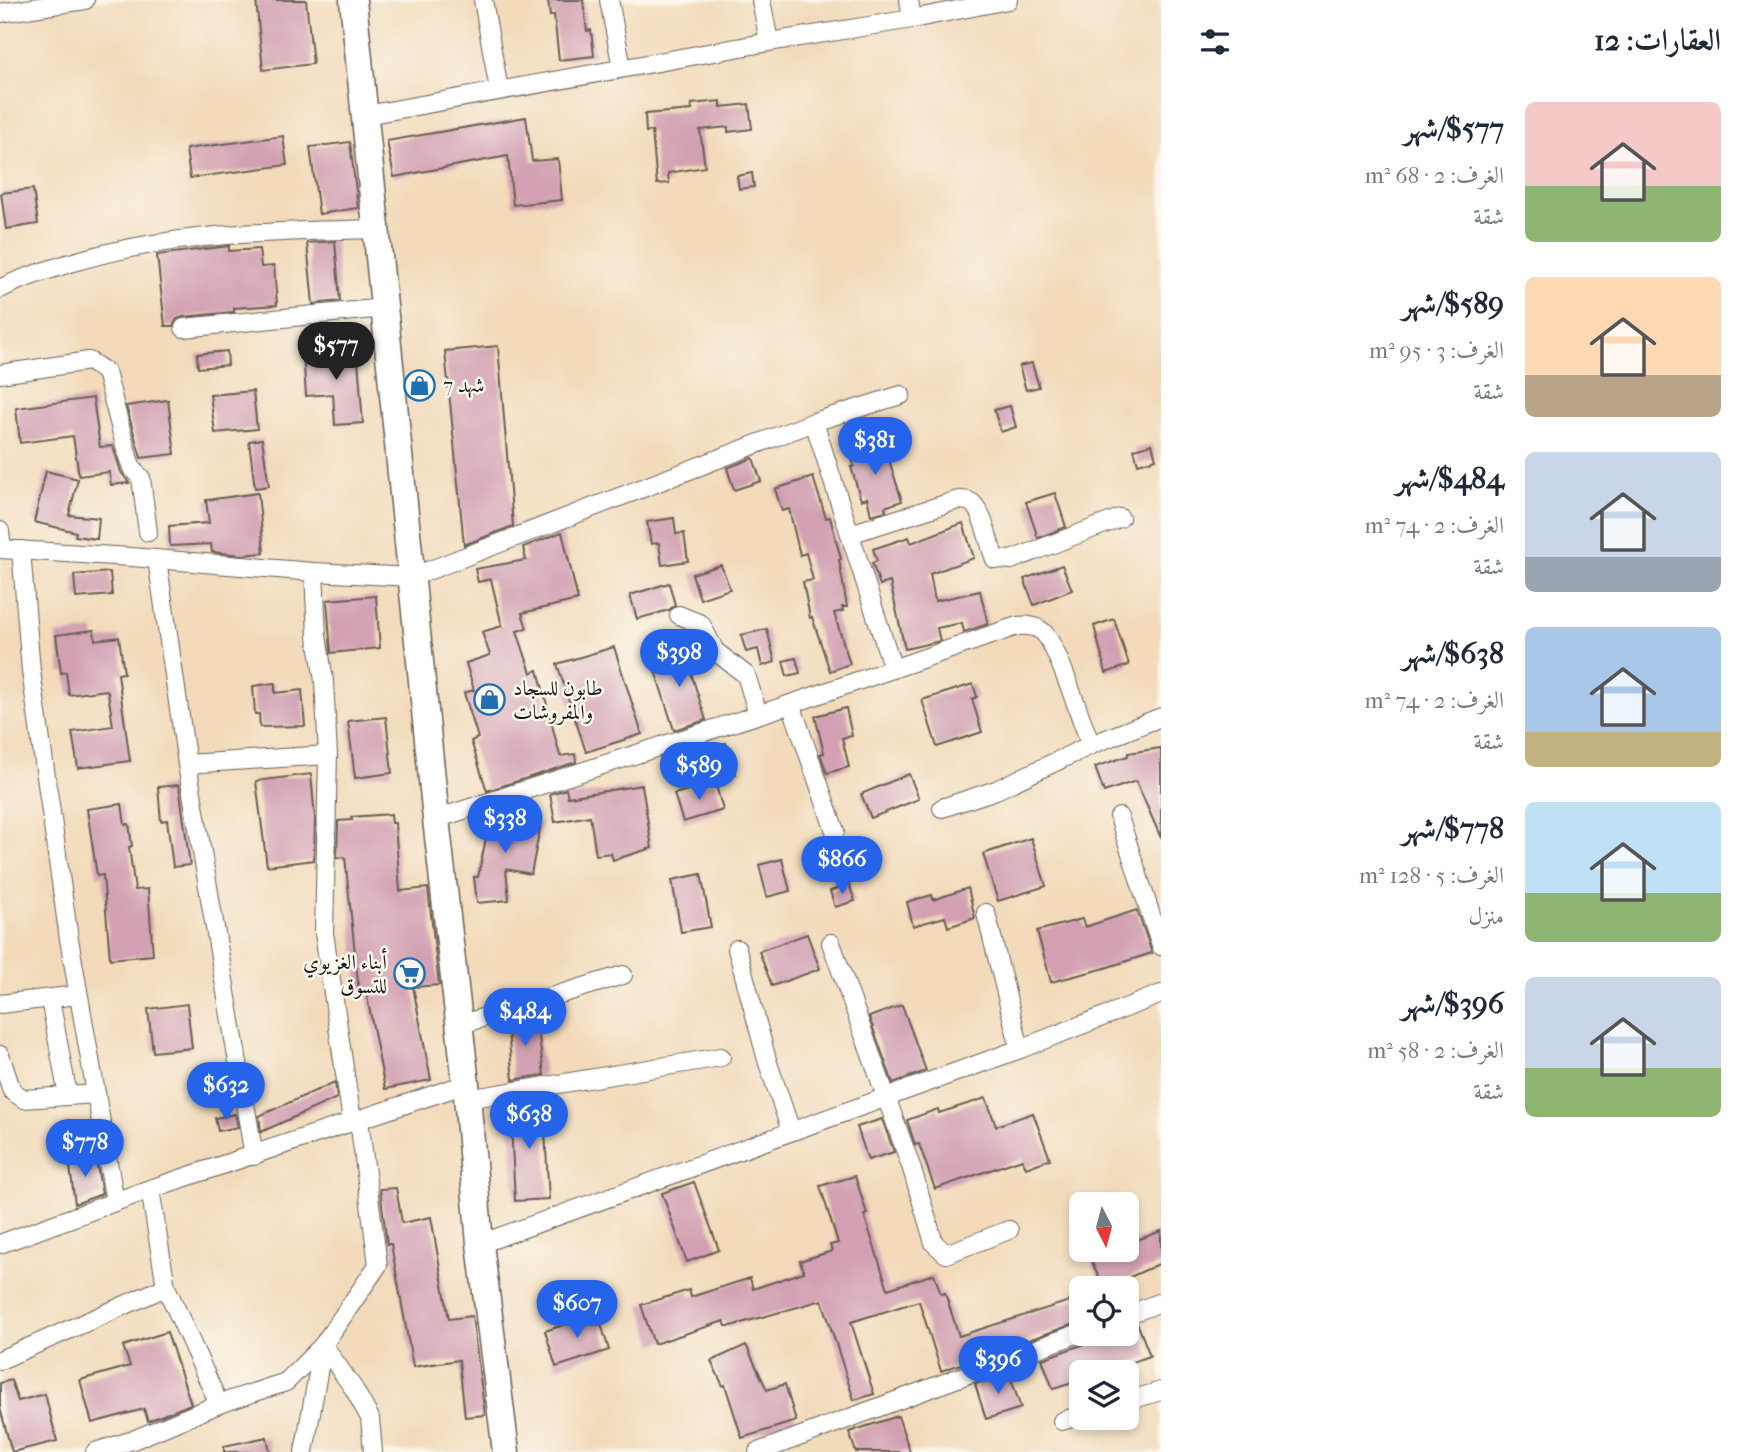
<!DOCTYPE html>
<html lang="ar">
<head>
<meta charset="utf-8">
<style>
  :root { --surface:#fff; --page:#f2f2f3; --text:#1f2937; --muted:#747a83; --accent:#2563eb }
  body { margin:0; font-family:"IM FELL French Canon",Amiri,serif; background:var(--page); color:var(--text); direction:rtl; height:100vh; display:flex; flex-direction:column; font-size:26px; white-space:nowrap }
  * { box-sizing:border-box; margin:0 }
  p { font-size:23px; color:var(--muted) }
  .icon { flex:none; width:38px; height:38px; fill:none; stroke:currentColor; stroke-width:2; stroke-linecap:round; stroke-linejoin:round }
  .map { position:relative; flex:1; overflow:hidden; direction:ltr }
  .sheet { display:flex; flex-direction:column; background:var(--surface); width:595px }
  .sheet>* { flex:none }
  .needle { width:46px; rotate:174deg }
  .fabs { position:absolute; left:1069px; top:1192px; display:grid; gap:14px }
  .fabs a { display:grid; place-items:center; width:70px; height:70px; border-radius:10px; background:var(--surface); box-shadow:0 4px 10px #0003; font-size:35px }
  .price { position:absolute; translate:-50% -60px; padding:0 16px; border-radius:24px; background:var(--accent); color:#fff; font-size:23px; line-height:46px; filter:drop-shadow(0 2px 4px #0008) }
  .price::after { content:''; position:absolute; left:50%; top:42px; width:21px; height:16px; margin-left:-10px; background:inherit; clip-path:polygon(0 0,100% 0,50% 100%) }
  .price.current { background:#222; color:#fff }
  ul { padding:0; list-style:none }
  li { display:flex; align-items:center; gap:21px; height:175px; padding:0 35px }
  li span { display:grid; place-items:center; flex:none; width:196px; height:140px; border-radius:10px; color:#555 }
  li>.icon { margin-inline-start:auto }
  span .icon { width:84px; height:84px; fill:#fffc; stroke-width:1 }
  li b { font-size:30px }
  h2 { display:flex; justify-content:space-between; align-items:center; height:84px; padding:0 35px; font-size:30px }
  main { display:flex; flex:1; min-height:0 }
  .map>svg:first-child { display:block }
  .building { fill:#d2a0b2 }
  .lines { fill:none; stroke-linecap:round; stroke-linejoin:round }
  .street-casing { stroke:#675e53; stroke-width:20 }
  .secondary-casing { stroke:#675e53; stroke-width:29 }
  .street { stroke:#fff; stroke-width:18 }
  .secondary { stroke:#fff; stroke-width:26 }
  .labels { text-anchor:middle; dominant-baseline:central; stroke-width:5; stroke-linejoin:round; paint-order:stroke }
  .poi-label { font-size:21px; fill:#1c1c1c; stroke:#fbf7ec; text-anchor:start }
</style>
</head>
<body>
<main>
<section class="sheet">
<h2>العقارات: 12<svg class="icon" aria-label="filters" viewBox="0 0 24 24"><path d="M4 7h16M4 17h16"/><circle cx="9" cy="7" r="2"/><circle cx="15" cy="17" r="2"/></svg></h2>
<ul>
<li><span style="background:linear-gradient(#f6c9c9 60%,#8fb573 0)"><svg class="icon" aria-label="home" viewBox="0 0 24 24"><path d="M3 11l9-7 9 7M6 9v11h12V9"/></svg></span><div><b>$577/شهر</b><p>الغرف: 2 · 68 m²</p><p>شقة</p></div></li>
<li><span style="background:linear-gradient(#ffd9b3 70%,#b9a48a 0)"><svg class="icon" aria-label="home" viewBox="0 0 24 24"><path d="M3 11l9-7 9 7M6 9v11h12V9"/></svg></span><div><b>$589/شهر</b><p>الغرف: 3 · 95 m²</p><p>شقة</p></div></li>
<li><span style="background:linear-gradient(#c9d6e8 75%,#9aa5b1 0)"><svg class="icon" aria-label="home" viewBox="0 0 24 24"><path d="M3 11l9-7 9 7M6 9v11h12V9"/></svg></span><div><b>$484/شهر</b><p>الغرف: 2 · 74 m²</p><p>شقة</p></div></li>
<li><span style="background:linear-gradient(#a9c7e8 75%,#c2b280 0)"><svg class="icon" aria-label="home" viewBox="0 0 24 24"><path d="M3 11l9-7 9 7M6 9v11h12V9"/></svg></span><div><b>$638/شهر</b><p>الغرف: 2 · 74 m²</p><p>شقة</p></div></li>
<li><span style="background:linear-gradient(#bfe0f5 65%,#8fb573 0)"><svg class="icon" aria-label="home" viewBox="0 0 24 24"><path d="M3 11l9-7 9 7M6 9v11h12V9"/></svg></span><div><b>$778/شهر</b><p>الغرف: 5 · 128 m²</p><p>منزل</p></div></li>
<li><span style="background:linear-gradient(#c9d6e8 65%,#8fb573 0)"><svg class="icon" aria-label="home" viewBox="0 0 24 24"><path d="M3 11l9-7 9 7M6 9v11h12V9"/></svg></span><div><b>$396/شهر</b><p>الغرف: 2 · 58 m²</p><p>شقة</p></div></li>
</ul>
</section>
<div class="map">
<svg width="1161" height="1452" viewBox="0 0 1161 1452">
  <rect width="100%" height="100%" fill="#fbf7ec"/>
  <filter id="ink" filterUnits="userSpaceOnUse"><feTurbulence type="fractalNoise" baseFrequency=".0143" numOctaves="2"/><feDisplacementMap in="SourceGraphic" scale="14" xChannelSelector="R" yChannelSelector="G"/><feConvolveMatrix kernelMatrix="1 2 1 2 8 2 1 2 1" color-interpolation-filters="sRGB"/></filter>
  <filter id="wash" filterUnits="userSpaceOnUse"><feTurbulence type="fractalNoise" baseFrequency=".00686" numOctaves="4" result="noise"/><feDisplacementMap in="SourceGraphic" scale="28" xChannelSelector="R" yChannelSelector="G"/><feGaussianBlur stdDeviation="1.57" result="paint"/><feColorMatrix in="noise" values="0 0 0 0 0 0 0 0 0 0 0 0 0 0 0 0 0 1.4 0 .05"/><feComposite in="paint" operator="in"/></filter>
  <g filter="url(#wash)">
    <rect width="100%" height="100%" fill="#f2daba"/>
    <g id="blocks">
      <g class="building">
        <polygon points="256,0 306,0 313,64 263,70"/>
        <polygon points="548,0 583,0 587,31 591,30 594,56 559,60 554,15 550,16"/>
        <polygon points="721,101 721,107 749,104 752,129 728,132 728,127 700,130 705,167 668,173 669,183 657,184 652,131 646,132 645,114 692,110 691,104"/>
        <polygon points="526,117 532,161 558,159 562,200 513,205 508,156 394,177 387,141"/>
        <polygon points="283,136 287,165 190,178 186,149"/>
        <polygon points="350,142 358,208 319,214 310,147"/>
        <polygon points="752,173 754,187 739,189 737,176"/>
        <polygon points="33,189 38,224 6,229 1,193"/>
        <polygon points="335,241 340,301 313,304 307,243"/>
        <polygon points="229,246 229,251 259,249 261,267 274,266 277,305 234,308 234,312 183,317 177,319 173,326 165,326 157,255"/>
        <polygon points="498,346 513,526 464,545 445,351"/>
        <polygon points="357,348 363,423 335,425 333,394 306,396 303,353"/>
        <polygon points="227,351 228,365 198,368 197,354"/>
        <polygon points="1032,363 1039,387 1026,390 1019,366"/>
        <polygon points="253,391 257,429 215,433 210,395"/>
        <polygon points="93,398 100,447 113,446 121,472 129,483 111,485 109,472 79,476 73,436 20,443 16,408"/>
        <polygon points="168,400 175,454 141,458 126,406"/>
        <polygon points="1010,406 1016,427 1001,432 994,410"/>
        <polygon points="262,439 269,486 255,488 249,441"/>
        <polygon points="883,441 902,501 885,507 886,511 871,515 867,498 861,500 851,467 854,466 849,451"/>
        <polygon points="1152,444 1156,459 1138,464 1134,449"/>
        <polygon points="753,458 761,481 734,490 727,468"/>
        <polygon points="46,471 78,479 69,515 99,518 97,539 75,536 76,532 34,522"/>
        <polygon points="813,477 826,518 830,517 841,559 839,560 847,607 842,607 843,611 834,613 850,664 830,671 812,617 810,618 803,582 813,580 806,553 800,555 789,509 782,511 775,489"/>
        <polygon points="258,493 264,553 242,555 212,552 211,544 170,546 169,526 209,523 206,500"/>
        <polygon points="1055,493 1066,527 1038,538 1026,502"/>
        <polygon points="674,518 676,534 684,533 688,561 662,565 659,543 651,544 647,522"/>
        <polygon points="963,523 974,558 930,574 935,601 980,591 988,624 964,632 962,623 937,628 940,641 905,649 890,582 880,585 872,563 877,561 873,549 909,537 911,543"/>
        <polygon points="562,532 578,600 522,613 527,628 517,631 531,673 538,670 560,756 575,754 576,762 487,791 471,741 478,738 464,693 474,690 466,663 490,655 482,632 502,626 491,579 478,582 475,569 526,560 523,547"/>
        <polygon points="721,565 730,589 700,599 692,574"/>
        <polygon points="1062,565 1072,590 1034,605 1024,579"/>
        <polygon points="110,572 112,595 76,598 74,575"/>
        <polygon points="669,583 675,605 669,610 637,619 630,595"/>
        <polygon points="376,596 380,648 331,653 327,600"/>
        <polygon points="1114,619 1129,665 1106,673 1094,626"/>
        <polygon points="767,629 775,662 762,666 758,649 746,652 741,635"/>
        <polygon points="94,630 95,640 119,637 124,673 118,674 130,761 78,768 72,732 113,726 108,692 107,690 69,695 66,672 61,673 56,635"/>
        <polygon points="614,647 642,734 586,752 557,664"/>
        <polygon points="683,648 706,720 674,730 651,658"/>
        <polygon points="796,658 800,673 787,676 783,661"/>
        <polygon points="275,683 275,693 302,690 305,726 260,727 259,714 255,714 253,686"/>
        <polygon points="973,684 977,697 972,699 982,732 937,747 922,700"/>
        <polygon points="846,708 852,736 842,738 849,767 827,773 820,754 824,753 815,716"/>
        <polygon points="386,717 392,773 355,778 348,721"/>
        <polygon points="726,743 736,774 716,780 706,749"/>
        <polygon points="1161,748 1161,838 1136,781 1104,792 1095,767 1128,756 1128,753"/>
        <polygon points="311,774 315,819 314,860 267,866 256,781"/>
        <polygon points="909,774 919,799 871,818 861,794"/>
        <polygon points="715,782 723,810 683,822 674,794"/>
        <polygon points="179,785 190,865 173,867 167,820 161,821 158,787"/>
        <polygon points="642,785 652,848 613,860 611,853 596,855 590,816 555,822 550,794 566,789 568,797"/>
        <polygon points="122,804 125,825 129,824 132,846 129,847 135,890 148,889 153,955 110,959 103,875 97,876 87,809"/>
        <polygon points="491,813 541,823 531,874 506,869 509,900 477,903 474,877 478,877"/>
        <polygon points="391,814 392,823 395,823 400,891 428,888 439,985 413,987 431,1080 385,1089 366,991 359,992 345,857 337,858 338,821 352,820 351,817"/>
        <polygon points="1031,838 1046,886 998,901 983,854"/>
        <polygon points="782,859 790,891 767,897 759,865"/>
        <polygon points="701,874 711,927 681,932 672,880"/>
        <polygon points="849,884 855,901 835,907 830,891"/>
        <polygon points="968,888 975,918 948,927 945,917 913,926 907,902 932,895 933,900"/>
        <polygon points="1137,910 1152,953 1102,969 1051,982 1037,931 1082,919 1085,927"/>
        <polygon points="807,934 820,969 772,986 759,951"/>
        <polygon points="187,1004 192,1048 153,1052 148,1009"/>
        <polygon points="902,1005 926,1071 893,1083 869,1017"/>
        <polygon points="536,1013 544,1075 513,1080 507,1022"/>
        <polygon points="335,1082 337,1098 261,1132 259,1116"/>
        <polygon points="543,1098 549,1199 515,1201 510,1106 516,1106 515,1103"/>
        <polygon points="986,1098 996,1126 1033,1113 1050,1159 1026,1168 1022,1159 935,1189 919,1144 915,1145 907,1120 938,1109 939,1113"/>
        <polygon points="235,1114 238,1127 218,1131 215,1118"/>
        <polygon points="882,1119 894,1152 868,1160 857,1127"/>
        <polygon points="95,1155 102,1194 75,1204 69,1160"/>
        <polygon points="855,1176 867,1214 864,1215 888,1289 934,1274 941,1294 945,1293 959,1336 1082,1297 1082,1321 941,1371 919,1301 851,1322 874,1394 854,1400 822,1300 731,1326 726,1326 724,1321 654,1344 641,1305 689,1290 691,1297 750,1278 753,1289 804,1272 800,1261 832,1251 830,1245 838,1243 820,1186"/>
        <polygon points="694,1182 719,1250 687,1262 662,1193"/>
        <polygon points="396,1188 402,1223 431,1217 449,1319 472,1316 485,1415 465,1417 459,1360 413,1367 391,1244 387,1244 380,1189"/>
        <polygon points="1161,1231 1161,1263 1108,1287 1103,1287 1091,1260 1114,1250 1127,1250 1127,1244"/>
        <polygon points="598,1314 609,1350 556,1367 545,1331"/>
        <polygon points="1138,1325 1150,1356 1103,1372 1082,1372 1082,1380 1053,1389 1042,1359 1113,1334 1127,1334 1127,1329"/>
        <polygon points="167,1332 191,1404 148,1421 144,1409 92,1423 80,1380 130,1366 123,1346"/>
        <polygon points="746,1345 767,1390 785,1384 796,1421 742,1438 725,1385 723,1386 711,1361"/>
        <polygon points="1009,1373 1021,1408 986,1419 975,1384"/>
        <polygon points="11,1380 18,1401 45,1394 57,1441 12,1452 0,1408 0,1383"/>
        <polygon points="898,1416 910,1452 856,1452 849,1432"/>
        <polygon points="267,1437 270,1452 224,1452 224,1446"/>
      </g>
    </g>
  </g>
  <g filter="url(#ink)">
    <use href="#blocks" fill-opacity="0" stroke="#675e53" stroke-width="2"/>
    <g class="lines">
      <defs>
        <g id="street">
          <polyline points="483,0 499,90"/>
          <polyline points="609,0 622,68"/>
          <polyline points="761,0 769,42"/>
          <polyline points="909,0 912,19"/>
          <polyline points="0,13 85,0"/>
          <polyline points="366,115 769,42 912,19 1008,0"/>
          <path d="M 0,289 C 22,277 46,271 70,263 C 173,232 269,232 376,229"/>
          <polyline points="184,328 384,308"/>
          <polyline points="0,374 89,361 106,372 128,457 132,468 141,478 148,532"/>
          <polyline points="814,422 893,669"/>
          <polyline points="0,531 2,549"/>
          <path d="M 850,534 L 958,500 C 964,500 970,500 974,505 C 984,515 989,545 995,559 L 1011,560 L 1120,518"/>
          <polyline points="0,549 131,557 314,572 412,577 814,422 901,395"/>
          <polyline points="21,550 31,671 69,939 115,1202"/>
          <polyline points="157,559 187,764 254,1156"/>
          <polyline points="314,572 317,636 324,681 328,755 324,933 352,1121"/>
          <polyline points="679,615 701,624 715,651 746,675 758,714"/>
          <polyline points="791,704 835,831"/>
          <polyline points="187,764 328,755"/>
          <polyline points="942,808 996,790 1091,745"/>
          <polyline points="1119,817 1161,946"/>
          <path d="M 436,819 L 791,704 L 1017,626 C 1026,625 1035,625 1043,632 C 1058,646 1081,721 1091,745 L 1161,717"/>
          <polyline points="986,913 1020,1049"/>
          <polyline points="831,943 912,1169 934,1243 946,1254 1009,1230"/>
          <polyline points="737,949 767,1060 791,1131"/>
          <polyline points="50,999 68,1096"/>
          <polyline points="0,1004 78,995"/>
          <polyline points="459,1025 623,975"/>
          <polyline points="0,1055 12,1091 24,1099 96,1094"/>
          <polyline points="467,1099 721,1057"/>
          <polyline points="150,1189 166,1287 219,1404"/>
          <polyline points="0,1244 150,1189 466,1084"/>
          <polyline points="480,1244 1020,1049 1161,994"/>
          <polyline points="1127,1315 1161,1302"/>
          <polyline points="0,1360 166,1287"/>
          <polyline points="1127,1401 1161,1391"/>
          <polyline points="1062,1421 1082,1415"/>
          <polyline points="95,1452 133,1440 219,1404 286,1382 323,1345 378,1265 359,1120"/>
          <polyline points="304,1452 323,1345 354,1389 370,1418 373,1452"/>
          <polyline points="758,1452 1082,1332"/>
        </g>
        <polyline id="secondary" points="353,0 436,819 466,1084 480,1244 506,1452"/>
      </defs>
      <use href="#street" class="street-casing"/>
      <use href="#secondary" class="secondary-casing"/>
      <use href="#street" class="street"/>
      <use href="#secondary" class="secondary"/>
    </g>
  </g>
  <defs>
    <symbol id="shop-ring" viewBox="-11 -11 22 22"><circle r="9.5" fill="#fbf7ec" stroke="#1f6fb2" stroke-width="1.5"/><path d="M-5-2.5h2.3a2.7 3.5 0 0 1 5.4 0H5L5.5 6h-11ZM-1.5-2.5h3a1.5 2.3 0 0 0-3 0Z" fill="#1f6fb2"/></symbol>
    <symbol id="supermarket-ring" viewBox="-11 -11 22 22"><circle r="9.5" fill="#fbf7ec" stroke="#1f6fb2" stroke-width="1.5"/><path d="M-6-5.5h2.5l.6 2H6L4.5 2H-2.5L-4.4-4H-6ZM-1.5 3.2a1.3 1.3 0 1 0 .1 0ZM3 3.2a1.3 1.3 0 1 0 .1 0Z" fill="#1f6fb2"/></symbol>
  </defs>
  <g fill-rule="evenodd">
    <use href="#shop-ring" x="402" y="368" width="35" height="35"/>
    <use href="#shop-ring" x="472" y="682" width="35" height="35"/>
    <use href="#supermarket-ring" x="392" y="956" width="35" height="35"/>
  </g>
  <g class="labels">
    <g class="poi-label">
      <text x="443" y="385">شهد 7</text>
      <text x="513" y="688">طابون للسجاد<tspan x="513" dy="24">والمفروشات</tspan></text>
      <text x="387" y="962" text-anchor="end">أبناء الغزيوي<tspan x="387" dy="24">للتسوق</tspan></text>
    </g>
  </g>
</svg>
<div class="fabs">
<a><svg class="needle" viewBox="-14 -14 28 28"><path d="M0-13l5 13h-10z" fill="#e53935"/><path d="M0 13l5-13h-10z" fill="#747a83"/></svg></a>
<a><svg class="icon" aria-label="locate" viewBox="0 0 24 24"><circle cx="12" cy="12" r="6"/><path d="M12 2v4M12 18v4M2 12h4M18 12h4"/></svg></a>
<a><svg class="icon" aria-label="layers" viewBox="0 0 24 24"><path d="M12 4l9 5-9 5-9-5zM3 14l9 5 9-5"/></svg></a>
</div>
<b class="price current" style="left:336px;top:382px">$577</b>
<b class="price" style="left:875px;top:477px">$381</b>
<b class="price" style="left:679px;top:689px">$398</b>
<b class="price" style="left:699px;top:802px">$589</b>
<b class="price" style="left:505px;top:855px">$338</b>
<b class="price" style="left:842px;top:896px">$866</b>
<b class="price" style="left:525px;top:1048px">$484</b>
<b class="price" style="left:226px;top:1122px">$632</b>
<b class="price" style="left:529px;top:1151px">$638</b>
<b class="price" style="left:85px;top:1179px">$778</b>
<b class="price" style="left:577px;top:1340px">$607</b>
<b class="price" style="left:998px;top:1396px">$396</b>
</div>
</main>
</body>
</html>
